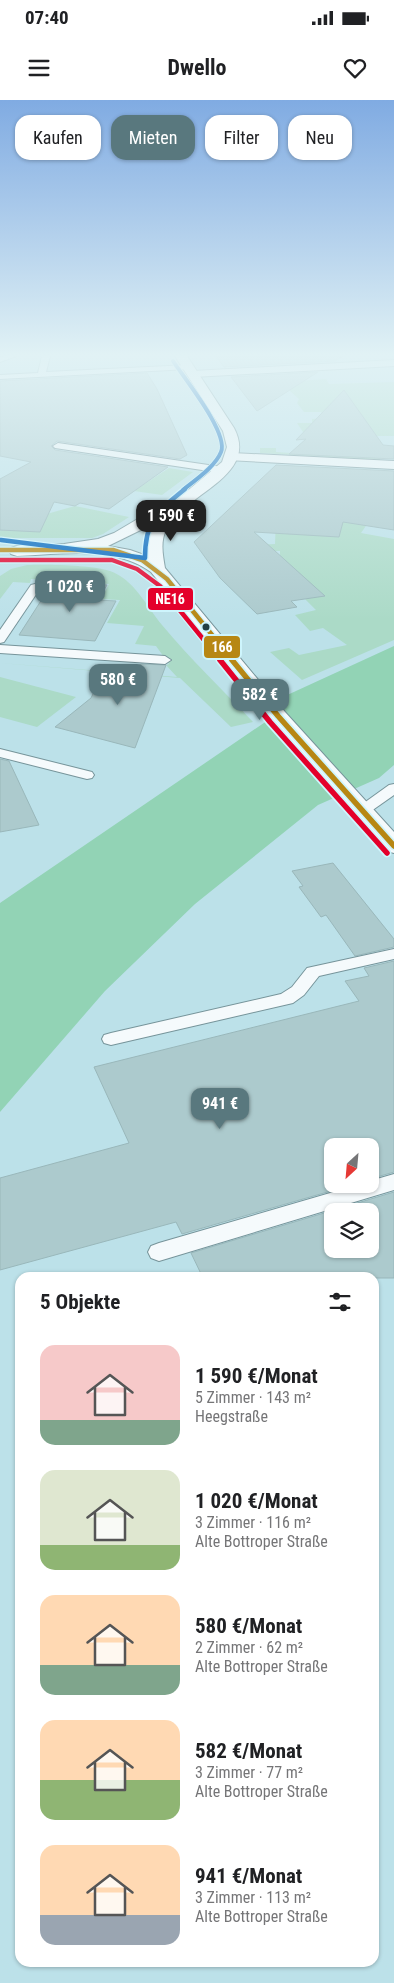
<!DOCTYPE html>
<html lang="de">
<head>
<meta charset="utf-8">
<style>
  :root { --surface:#fff; --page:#f6f6f6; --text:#202124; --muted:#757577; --accent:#59787e }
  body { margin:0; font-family:"Roboto Condensed",sans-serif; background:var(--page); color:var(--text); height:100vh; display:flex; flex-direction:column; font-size:19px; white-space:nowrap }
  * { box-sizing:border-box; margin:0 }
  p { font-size:16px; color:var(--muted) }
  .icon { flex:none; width:28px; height:28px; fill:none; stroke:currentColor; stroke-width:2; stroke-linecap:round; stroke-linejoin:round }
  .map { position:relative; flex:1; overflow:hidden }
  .details { position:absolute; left:15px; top:1172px; width:364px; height:695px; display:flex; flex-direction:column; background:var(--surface); border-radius:15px; box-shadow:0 1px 4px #0004 }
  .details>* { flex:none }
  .hud { position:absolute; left:15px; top:15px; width:365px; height:45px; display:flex; gap:10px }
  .needle { width:32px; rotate:206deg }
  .fabs { position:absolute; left:324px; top:1038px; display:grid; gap:10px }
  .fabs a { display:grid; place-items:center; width:55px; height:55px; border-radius:10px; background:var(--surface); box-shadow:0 1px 4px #0004; font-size:25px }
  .price { position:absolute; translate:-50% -42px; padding:0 11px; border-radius:10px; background:var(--accent); color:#fff; font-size:16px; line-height:32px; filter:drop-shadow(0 1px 2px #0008) }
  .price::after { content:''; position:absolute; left:50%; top:30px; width:15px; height:11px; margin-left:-8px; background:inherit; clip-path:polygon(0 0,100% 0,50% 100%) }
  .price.current { background:#222; color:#fff }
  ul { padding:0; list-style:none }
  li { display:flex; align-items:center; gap:15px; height:125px; padding:0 25px }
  li span { display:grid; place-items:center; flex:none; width:140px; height:100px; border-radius:15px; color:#555 }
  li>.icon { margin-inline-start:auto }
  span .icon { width:60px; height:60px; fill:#fffc; stroke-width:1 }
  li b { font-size:21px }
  h2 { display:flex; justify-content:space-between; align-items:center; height:60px; padding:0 25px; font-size:21px }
  .chip { padding:0 18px; border-radius:15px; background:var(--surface); box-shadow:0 1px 4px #0004; font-size:18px; line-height:45px }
  .chip.current { background:var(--accent); color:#fff }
  .status { display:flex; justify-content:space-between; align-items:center; height:35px; padding:0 25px; background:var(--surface); direction:ltr }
  .status svg { height:14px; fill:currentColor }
  header { display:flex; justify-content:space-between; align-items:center; height:65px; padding:0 25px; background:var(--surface); font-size:22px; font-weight:700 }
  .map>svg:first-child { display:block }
  .green { fill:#abdac7 }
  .forest { fill:#92d3b5 }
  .building { fill:#accacd; stroke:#99b7ba; fill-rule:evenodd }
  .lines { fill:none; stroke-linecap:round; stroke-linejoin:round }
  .service-casing { stroke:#76949a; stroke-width:2 }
  .minor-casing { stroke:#76949a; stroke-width:2 }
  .tertiary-casing { stroke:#76949a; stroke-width:2 }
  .service { fill:#f5fafc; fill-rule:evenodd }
  .minor { fill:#f5fafc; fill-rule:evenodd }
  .tertiary { fill:#f5fafc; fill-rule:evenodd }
  .bus-1-far1-casing { stroke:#cef5fd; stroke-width:7 }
  .bus-1-casing { stroke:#cef5fd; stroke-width:9 }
  .bus-2-far1-casing { stroke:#cef5fd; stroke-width:7 }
  .bus-2-casing { stroke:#cef5fd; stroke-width:9 }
  .bus-3-far1-casing { stroke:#cef5fd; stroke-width:5.5 }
  .bus-3-casing { stroke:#cef5fd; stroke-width:7 }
  .bus-1-far1 { stroke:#b78714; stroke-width:4.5 }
  .bus-1 { stroke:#b78714; stroke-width:5.5 }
  .bus-2-far1 { stroke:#e4002b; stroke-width:4.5 }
  .bus-2 { stroke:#e4002b; stroke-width:5.5 }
  .bus-3-far1 { stroke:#0065bd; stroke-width:4 }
  .bus-3 { stroke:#0065bd; stroke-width:4.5 }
  .bus-dot { fill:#233f44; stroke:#cef5fd; stroke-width:2 }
  .line-badge { stroke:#cef5fd; stroke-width:2 }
  .badge-label { font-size:14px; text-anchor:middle; font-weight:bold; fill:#fff }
</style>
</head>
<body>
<div class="status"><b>07:40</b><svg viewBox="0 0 49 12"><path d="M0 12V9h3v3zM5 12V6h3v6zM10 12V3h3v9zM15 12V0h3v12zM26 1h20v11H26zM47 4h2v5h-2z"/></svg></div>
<header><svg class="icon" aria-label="menu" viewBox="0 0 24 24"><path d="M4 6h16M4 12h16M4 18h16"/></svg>Dwello<svg class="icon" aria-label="heart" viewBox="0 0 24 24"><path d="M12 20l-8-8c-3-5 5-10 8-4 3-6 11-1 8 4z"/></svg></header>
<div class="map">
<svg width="394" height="1883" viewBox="0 0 394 1883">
  <rect width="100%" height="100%" fill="#bce1e9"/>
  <g class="green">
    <polygon points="326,279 329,284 394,282 394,336 376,336 381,345 380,360 260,353 260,348 276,348 276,352 320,355 306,344 303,338 323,331 303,332 297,323 312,323 312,319 325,318 321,312 304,312 297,303 299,299 289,290 269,283"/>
    <polygon points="169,368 193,372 162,395 134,391"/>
    <polygon points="75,406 129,417 103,434 92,438 0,438 0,415 36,417"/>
    <polygon points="276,418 370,420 361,433 394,439 394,540 302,580 270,552 289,548 299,555 347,545 323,528 310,531 295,515 316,510 305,499 324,495 280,459 280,451 253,451 254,445 275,444"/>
    <path d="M 27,465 C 46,464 93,465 110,471 C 134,479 147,507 162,525 C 190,559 223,590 253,622 L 231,627 L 180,578 L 0,563 L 177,577 L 166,565 L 169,564 L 156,546 L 135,544 L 144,526 L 107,523 L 120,500 L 101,499 L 109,484 L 31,479 L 30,483 L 13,482 L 0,499 L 0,476 L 11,469 Z"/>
    <polygon points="0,577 76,597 37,627 0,617"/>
  </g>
  <polygon class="forest" points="394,546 394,665 379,678 318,705 195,804 105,891 0,1012 0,803 274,616 272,602"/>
  <g class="building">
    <polygon points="216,256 343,256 335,261 224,267"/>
    <polygon points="318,272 257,311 231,277"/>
    <polygon points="147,273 157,289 187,355 180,359 57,341 51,346 55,350 168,367 109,409 80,403 75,406 54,402 40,432 0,430 0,379 31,362 0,356 0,281"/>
    <polygon points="344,290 383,345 394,346 394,359 289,354 306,339 296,340"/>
    <polygon points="276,365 394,371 394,430 343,422 339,437 254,432 325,496 291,501 297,507 257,514 220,478 194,442"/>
    <polygon points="53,482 107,485 98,500 116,501 95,541 19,535"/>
    <polygon points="142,564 166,565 135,648 55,627 91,598 102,575"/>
    <polygon points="0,659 9,661 39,725 0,732"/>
    <polygon points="333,763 394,839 394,847 355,856 326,815 321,817 299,787 303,786 292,771"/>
    <polygon points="394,861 394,1072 370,1079 370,1046 332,1046 332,1084 355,1084 182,1134 176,1122 0,1170 0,1078 129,1043 94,967 359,901 345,881 369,876 364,868"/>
    <path d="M 394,1092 L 394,1178 L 203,1178 L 191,1153 ZM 332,1111 L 370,1111 L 370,1149 L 332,1149 Z"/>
  </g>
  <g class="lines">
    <defs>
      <g id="service">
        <polygon points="4,256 16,256 0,262 0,257"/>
        <polygon points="42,256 50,256 46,272 189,265 193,267 189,269 0,279 0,275 38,273"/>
        <polygon points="58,343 222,367 227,370 222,373 55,348 53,346"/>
        <polygon points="35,484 41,487 4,542 0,543 0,530 31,485"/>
        <polygon points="0,545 165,556 171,560 165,564 0,553"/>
        <polygon points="0,649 92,672 94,675 92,678 87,679 0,657"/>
        <polygon points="394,684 394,695 367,714 357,714 354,711 357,708 389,685"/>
        <polygon points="394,849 394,859 319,876 304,895 293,903 111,945 104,943 102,939 104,935 111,933 281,894 292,887 307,868"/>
        <polygon points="394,1074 394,1090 159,1161 151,1158 148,1152 151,1146 159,1143 361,1084 370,1084 370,1081"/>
      </g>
      <g id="minor">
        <polygon points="394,260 394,266 193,277 187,274 193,271"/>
        <polygon points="232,353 394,361 394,369 227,360 225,357 227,354"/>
      </g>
      <path id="tertiary" d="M 175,256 L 187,256 L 234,328 C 260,377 182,394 166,430 C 160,442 163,456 165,468 L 285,612 L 394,732 L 394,753 L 386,751 L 271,620 L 151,472 C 113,445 62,454 17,456 L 11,454 L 9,451 L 11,448 L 17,446 L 64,444 L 98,439 L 114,433 L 136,420 L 168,407 L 222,362 L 227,347 L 223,331 ZM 155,423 L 149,435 L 147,456 L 130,450 L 108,446 Z"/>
    </defs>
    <use href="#service" class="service-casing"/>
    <use href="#minor" class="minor-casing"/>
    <use href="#tertiary" class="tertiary-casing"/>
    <use href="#service" class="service"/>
    <use href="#minor" class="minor"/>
    <use href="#tertiary" class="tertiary"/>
    <defs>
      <polyline id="bus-1-far1" points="0,450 113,450 142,460 167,479 233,561"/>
      <polyline id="bus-1" points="232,560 278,616 394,746"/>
      <polyline id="bus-2-far1" points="0,460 112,460 137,469 160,486 221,561"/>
      <polyline id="bus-2" points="220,560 270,622 387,753"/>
      <path id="bus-3-far1" d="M 173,261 C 184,278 229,333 221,352 C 215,367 195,380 183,390"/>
      <path id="bus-3" d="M 1,440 L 145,458 C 145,420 157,412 185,389"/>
    </defs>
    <use href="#bus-1-far1" class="bus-1-far1-casing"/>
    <use href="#bus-1" class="bus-1-casing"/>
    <use href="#bus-2-far1" class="bus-2-far1-casing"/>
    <use href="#bus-2" class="bus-2-casing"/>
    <use href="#bus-3-far1" class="bus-3-far1-casing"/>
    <use href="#bus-3" class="bus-3-casing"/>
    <use href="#bus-1-far1" class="bus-1-far1"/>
    <use href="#bus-1" class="bus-1"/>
    <use href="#bus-2-far1" class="bus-2-far1"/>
    <use href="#bus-2" class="bus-2"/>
    <use href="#bus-3-far1" class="bus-3-far1"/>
    <use href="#bus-3" class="bus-3"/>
  </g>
  <linearGradient id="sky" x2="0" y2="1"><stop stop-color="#80abe2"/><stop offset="0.49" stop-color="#e1f2f5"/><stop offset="1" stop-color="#e1f2f5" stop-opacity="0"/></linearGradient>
  <rect width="394" height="520" fill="url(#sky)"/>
  <circle class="bus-dot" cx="206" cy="527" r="4.5"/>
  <g class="line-badge">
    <rect x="147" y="487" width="47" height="24" rx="5" fill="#e4002b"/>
    <rect x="203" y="535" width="38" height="24" rx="5" fill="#b78714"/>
  </g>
  <g class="badge-label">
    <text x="170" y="504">NE16</text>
    <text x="222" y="552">166</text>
  </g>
</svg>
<div class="fabs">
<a><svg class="needle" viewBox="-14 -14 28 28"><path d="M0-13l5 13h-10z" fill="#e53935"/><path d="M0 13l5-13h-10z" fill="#757577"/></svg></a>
<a><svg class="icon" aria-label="layers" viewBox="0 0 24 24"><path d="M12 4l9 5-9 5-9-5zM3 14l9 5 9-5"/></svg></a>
</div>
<b class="price current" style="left:171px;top:442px">1 590 €</b>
<b class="price" style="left:70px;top:513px">1 020 €</b>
<b class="price" style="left:118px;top:606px">580 €</b>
<b class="price" style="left:260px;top:621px">582 €</b>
<b class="price" style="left:220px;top:1030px">941 €</b>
<div class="hud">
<a class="chip">Kaufen</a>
<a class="chip current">Mieten</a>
<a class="chip">Filter</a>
<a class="chip">Neu</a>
</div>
<section class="details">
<h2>5 Objekte<svg class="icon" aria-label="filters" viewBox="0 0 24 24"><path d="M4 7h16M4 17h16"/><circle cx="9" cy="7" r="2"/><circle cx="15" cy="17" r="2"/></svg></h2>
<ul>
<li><span style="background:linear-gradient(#f6c9c9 75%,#7fa58c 0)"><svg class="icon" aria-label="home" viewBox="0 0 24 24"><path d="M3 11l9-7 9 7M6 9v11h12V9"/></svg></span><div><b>1 590 €/Monat</b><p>5 Zimmer · 143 m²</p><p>Heegstraße</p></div></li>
<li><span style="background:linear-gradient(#dfe7d0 75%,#8fb573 0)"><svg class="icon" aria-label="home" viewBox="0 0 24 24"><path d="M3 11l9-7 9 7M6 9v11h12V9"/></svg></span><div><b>1 020 €/Monat</b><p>3 Zimmer · 116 m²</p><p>Alte Bottroper Straße</p></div></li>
<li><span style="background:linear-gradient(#ffd9b3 70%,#7fa58c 0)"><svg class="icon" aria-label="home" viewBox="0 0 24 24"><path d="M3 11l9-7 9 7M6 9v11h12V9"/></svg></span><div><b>580 €/Monat</b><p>2 Zimmer · 62 m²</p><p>Alte Bottroper Straße</p></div></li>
<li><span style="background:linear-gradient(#ffd9b3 60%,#8fb573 0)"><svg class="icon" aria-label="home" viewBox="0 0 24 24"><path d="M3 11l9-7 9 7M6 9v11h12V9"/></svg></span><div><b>582 €/Monat</b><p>3 Zimmer · 77 m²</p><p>Alte Bottroper Straße</p></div></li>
<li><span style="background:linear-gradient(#ffd9b3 70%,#9aa5b1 0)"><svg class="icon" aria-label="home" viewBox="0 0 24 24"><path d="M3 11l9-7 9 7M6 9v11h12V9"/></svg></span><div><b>941 €/Monat</b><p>3 Zimmer · 113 m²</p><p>Alte Bottroper Straße</p></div></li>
</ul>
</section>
</div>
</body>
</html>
